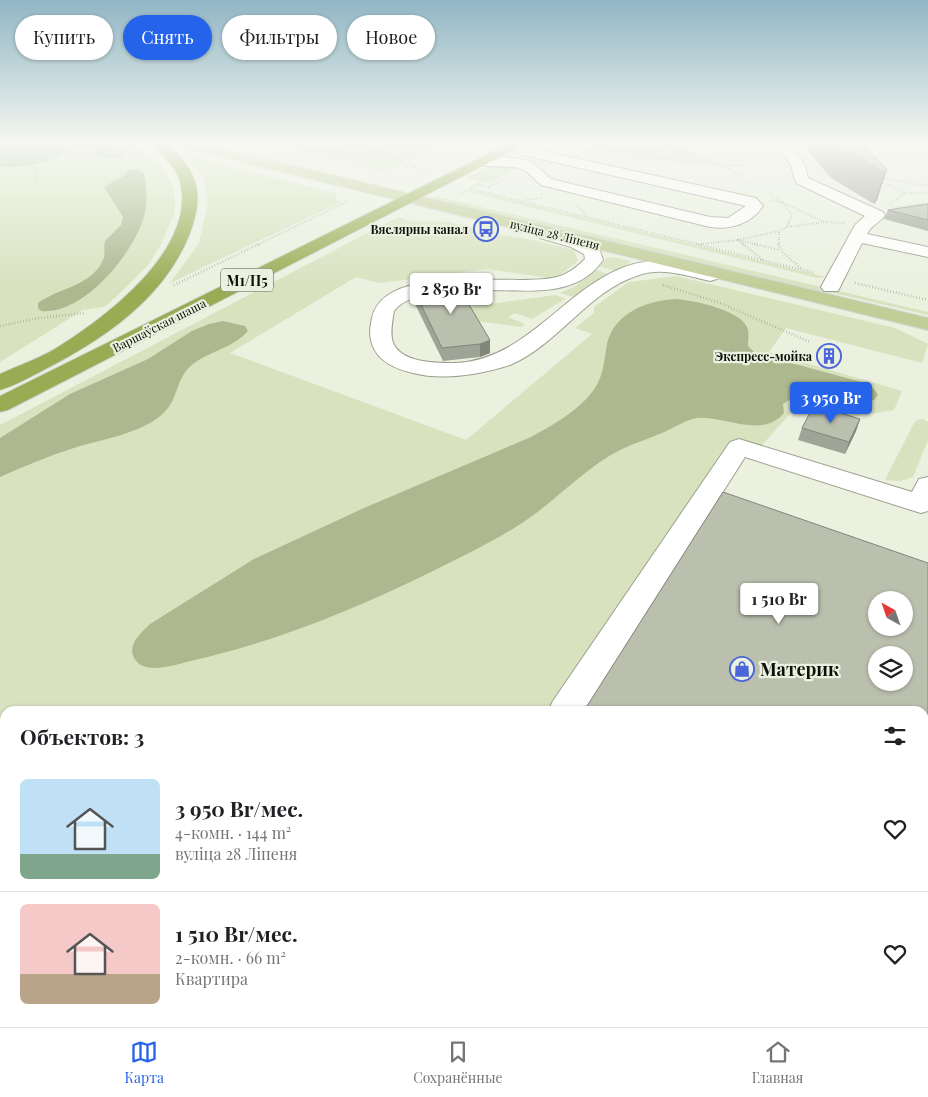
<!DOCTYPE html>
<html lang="ru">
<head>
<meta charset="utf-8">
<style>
  :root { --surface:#fff; --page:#f2f2f2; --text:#202124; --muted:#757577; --line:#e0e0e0; --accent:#2563eb }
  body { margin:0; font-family:"Playfair Display",serif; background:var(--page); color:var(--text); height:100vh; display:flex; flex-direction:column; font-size:19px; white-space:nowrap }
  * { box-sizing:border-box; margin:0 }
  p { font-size:16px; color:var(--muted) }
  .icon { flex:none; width:28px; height:28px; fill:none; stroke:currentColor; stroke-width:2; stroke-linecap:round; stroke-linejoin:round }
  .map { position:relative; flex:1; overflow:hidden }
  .details { position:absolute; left:0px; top:706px; width:929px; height:321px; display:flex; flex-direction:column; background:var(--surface); border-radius:15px 15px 0 0; box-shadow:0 1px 4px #0004 }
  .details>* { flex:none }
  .hud { position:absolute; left:15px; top:15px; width:500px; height:45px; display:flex; gap:10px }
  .needle { width:32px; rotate:320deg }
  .tools { position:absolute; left:868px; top:591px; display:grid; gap:10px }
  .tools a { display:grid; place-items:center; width:45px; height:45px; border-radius:50%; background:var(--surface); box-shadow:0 1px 4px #0004; font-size:25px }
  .price { position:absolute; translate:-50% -42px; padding:0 11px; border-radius:5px; background:#fff; color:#222; font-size:16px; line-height:32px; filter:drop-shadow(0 1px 2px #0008) }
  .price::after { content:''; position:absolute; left:50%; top:30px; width:15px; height:11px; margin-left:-8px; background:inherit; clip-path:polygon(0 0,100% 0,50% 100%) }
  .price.active { background:var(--accent); color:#fff }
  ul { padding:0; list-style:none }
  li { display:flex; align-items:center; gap:15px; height:125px; padding:0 20px }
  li+li { border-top:1px solid var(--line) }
  li span { display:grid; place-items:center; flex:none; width:140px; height:100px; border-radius:8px; color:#555 }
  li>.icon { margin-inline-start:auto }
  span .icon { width:60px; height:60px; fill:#fffc; stroke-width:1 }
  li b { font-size:21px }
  h2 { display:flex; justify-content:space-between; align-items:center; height:60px; padding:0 20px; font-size:21px }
  .tag { padding:0 18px; border-radius:22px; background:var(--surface); box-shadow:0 1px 4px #0004; font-size:18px; line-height:45px }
  .tag.active { background:var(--accent); color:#fff }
  .tab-bar { display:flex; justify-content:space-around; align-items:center; height:70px; border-top:1px solid var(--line); background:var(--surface); font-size:14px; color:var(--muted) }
  .tab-bar a { display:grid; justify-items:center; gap:2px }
  .tab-bar .active { color:var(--accent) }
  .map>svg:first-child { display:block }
  .green { fill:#d8e2bf }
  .forest { fill:#adb88f }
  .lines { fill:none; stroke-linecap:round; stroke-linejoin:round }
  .minor-casing { stroke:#9ca090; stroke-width:2 }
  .major-casing { stroke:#d3d4d3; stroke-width:2 }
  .highway-casing { stroke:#d3d4d3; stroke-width:2 }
  .path-far1 { stroke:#95988c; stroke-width:2; stroke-dasharray:0.5 2; stroke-linecap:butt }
  .path { stroke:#95988c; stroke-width:2.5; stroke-dasharray:0.5 2.5; stroke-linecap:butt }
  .minor { fill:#fff; fill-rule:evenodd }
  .major { fill:#c2cd98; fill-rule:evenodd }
  .highway { fill:#99ac54; fill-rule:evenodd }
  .wall { fill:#a0a496 }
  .shaded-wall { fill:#82867a }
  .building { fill:#babfae; stroke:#82867a; fill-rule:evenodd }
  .labels { text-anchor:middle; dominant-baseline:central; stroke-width:4.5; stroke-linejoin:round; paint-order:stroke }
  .far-poi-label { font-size:12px; font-weight:bold; fill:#0d0f09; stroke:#ebf0df; text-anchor:end }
  .far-street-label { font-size:12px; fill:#0d0f09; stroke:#ebf0df }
  .shield { fill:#ebf0df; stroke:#505249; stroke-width:1 }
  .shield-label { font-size:14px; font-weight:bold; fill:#0d0f09 }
  .near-poi-label { font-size:18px; font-weight:bold; fill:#0d0f09; stroke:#ebf0df; text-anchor:start }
</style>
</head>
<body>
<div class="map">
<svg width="928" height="1027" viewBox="0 0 928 1027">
  <rect width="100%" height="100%" fill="#ebf0df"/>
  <g class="green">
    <polygon points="0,143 135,143 161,164 173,188 175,200 175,212 160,246 149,264 117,296 104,307 83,310 0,362"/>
    <polygon points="264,143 449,143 397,165 384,168"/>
    <polygon points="598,143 667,143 721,165 579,153"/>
    <polygon points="187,156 336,194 336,200 341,202 170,283 199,243 208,203 203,177"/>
    <polygon points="493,165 521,167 491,183 466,178"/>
    <polygon points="471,190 826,277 818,278 468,192"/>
    <polygon points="435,196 928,312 928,315 838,294 788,286 430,199"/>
    <polygon points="398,217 410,221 449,222 501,235 528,239 574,250 578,261 559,276 549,278 487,269 379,283 356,277 230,353 466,440 592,334 575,328 594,313 594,307 629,282 676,276 895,328 928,344 922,363 786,328 769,352 902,391 894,410 851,417 803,400 760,447 734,439 552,711 5,711 5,1022 643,1023 641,1027 0,1027 0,425"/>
    <polygon points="614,257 631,261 616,271 599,266 607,258"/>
    <polygon points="594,269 611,275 573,297 560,293 576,286"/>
    <polygon points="556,295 565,299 532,319 515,313 508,317 525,324 521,327 476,321 468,307"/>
    <polygon points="923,419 928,422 928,440 913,477 901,481 885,480 913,425 917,420"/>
  </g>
  <g class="forest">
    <path d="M 0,143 L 71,143 L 72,146 C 61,162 18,170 0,166 Z"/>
    <polygon points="84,143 110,143 125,153 117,158 102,158 97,155 93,148"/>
    <path d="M 138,169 L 144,174 C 147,189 148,205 143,220 C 131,256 83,315 41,311 L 38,308 L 38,303 C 58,288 92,286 103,260 C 106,254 103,247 105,241 L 121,225 L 123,217 L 104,187 L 122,177 L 129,170 Z"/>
    <path d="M 675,299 C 692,300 744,310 748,330 C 749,335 748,341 748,346 L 755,353 L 865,383 L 874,389 L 878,395 L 874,400 C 866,403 859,405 851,405 C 827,406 806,388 783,404 L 784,413 C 762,439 726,416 697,418 C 685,420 674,428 662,433 C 648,439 634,443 620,450 C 583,469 554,503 519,525 C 491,543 461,557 431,572 C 355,609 278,641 195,660 C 180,663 149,675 137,662 C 131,655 131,648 135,641 C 139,634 144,630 150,624 L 254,559 L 364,508 L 531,437 C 553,425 580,410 595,388 C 604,374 604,360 607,344 C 614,313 646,301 675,299 Z"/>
    <path d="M 223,321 L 245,326 L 248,331 C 233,348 210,351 193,364 C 173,380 181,400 159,417 C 135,435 102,439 74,448 C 49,456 24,466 0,477 L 0,438 L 70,394 L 148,359 L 192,331 L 209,324 Z"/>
    <polygon points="512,1023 623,1022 623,1023 621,1027 511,1027"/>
  </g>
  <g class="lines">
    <defs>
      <g id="minor">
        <path d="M 510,143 L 523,143 L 529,148 L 756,198 L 763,206 C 751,224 731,230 710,227 L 541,185 C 535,180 529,172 522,169 C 510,164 482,170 475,161 C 482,152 523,158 533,163 C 539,167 545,174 551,179 L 710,217 L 728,218 L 746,206 L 519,154 Z"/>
        <path d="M 774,143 L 788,143 L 805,165 L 808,178 L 883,212 L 885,215 C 880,223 871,225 867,234 L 928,247 L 928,257 L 862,243 L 838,291 L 824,291 L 821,287 L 855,225 L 865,216 L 796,183 L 791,165 Z"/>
        <path d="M 546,229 L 583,239 L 599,248 L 603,260 C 577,298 529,290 489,290 C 469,290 448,291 428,295 C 416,297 402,300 394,311 C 390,334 387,350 414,359 C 427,363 441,363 455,363 C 527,360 563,289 627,266 C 657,256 687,264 717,271 L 719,275 L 717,279 L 710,281 C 687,276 663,267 639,275 C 588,291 559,344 510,365 C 498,369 485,372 473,374 C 454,377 432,378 413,373 C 396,369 378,362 372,344 C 369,334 370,328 372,318 C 385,260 515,288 557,277 C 568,274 577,267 585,259 L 584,254 L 571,247 L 540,238 L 537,234 L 540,230 Z"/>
        <polygon points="739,439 912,492 919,479 928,477 928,511 921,513 911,510 745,457 584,711 548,711 553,701 730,442"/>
        <polygon points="924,976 928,978 928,1024 924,1022"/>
      </g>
      <polygon id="major" points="175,143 198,143 928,318 928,330 177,146"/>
      <g id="highway">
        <path d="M 151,143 L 166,143 C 178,154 190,165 195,182 C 201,200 195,221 188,238 C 160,303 99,342 38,373 C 26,379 14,386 0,390 L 0,374 C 19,365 41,358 58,347 C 106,317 197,249 180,182 C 176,164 161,157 151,143 Z"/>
        <polygon points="510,143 527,143 8,410 0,412 0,396"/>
      </g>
    </defs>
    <use href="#minor" class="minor-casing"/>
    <use href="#major" class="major-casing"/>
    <use href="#highway" class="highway-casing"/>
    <g class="path-far1">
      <polyline points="258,143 386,171 455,143"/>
      <polyline points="348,143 362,146 397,146"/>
      <polyline points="667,143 717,163"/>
      <polyline points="740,143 749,145 752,143"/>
      <polyline points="367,147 406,164"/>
      <polyline points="297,150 356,153"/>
      <polyline points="607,152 749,145 723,164"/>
      <polyline points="0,156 28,163 38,172 36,182"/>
      <polyline points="634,157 721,165 777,165"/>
      <polyline points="334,158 433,143"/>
      <polyline points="722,165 753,184"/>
      <polyline points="405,166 428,170"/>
      <polyline points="413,166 464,143"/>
      <polyline points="882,178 928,186"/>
      <polyline points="879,181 905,193"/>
      <polyline points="476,184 489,187 505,179"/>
      <polyline points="489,187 492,194 701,245"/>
      <polyline points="471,189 492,194"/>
      <polyline points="460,194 481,182"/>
      <polyline points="770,194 784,203 792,215 787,226"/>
      <polyline points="524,200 542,198"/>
      <polyline points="771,200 784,203 824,222"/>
      <polyline points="890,204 905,193 928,193"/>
      <polyline points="577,206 587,216"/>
      <polyline points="894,208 928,203"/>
      <polyline points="701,244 738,240 779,231 787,227 824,222 845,223"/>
      <polyline points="257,245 348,201"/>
      <polyline points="744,245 738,240 759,245"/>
      <polyline points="779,245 779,231"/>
    </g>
    <g class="path">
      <polyline points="696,244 815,273"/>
      <polyline points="743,244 763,260"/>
      <polyline points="754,244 779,250"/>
      <polyline points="778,244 783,253 802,269"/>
      <polyline points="855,283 928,300"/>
      <polyline points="174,285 259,244"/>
      <polyline points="663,285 720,303 810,342"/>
      <polyline points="466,305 480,304"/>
      <polyline points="0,326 39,318 85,313"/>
    </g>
    <use href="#minor" class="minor"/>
    <use href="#major" class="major"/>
    <use href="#highway" class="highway"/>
  </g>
  <g class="wall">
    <polygon points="801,143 861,143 887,169 877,200 874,204 831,178"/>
    <polygon points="928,204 928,231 884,219 888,210"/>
    <polygon points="455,281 490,353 480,357 443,361 413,300 413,288"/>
    <polygon points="860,419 856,431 845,454 798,440 802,428"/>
    <polygon points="928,563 928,835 924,833 924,711 587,706"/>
  </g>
  <g class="shaded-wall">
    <polygon points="887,169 877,200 874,204 884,172"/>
    <polygon points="490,340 490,353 480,357 480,344"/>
    <polygon points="860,419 856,431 845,454 849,442"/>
  </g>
  <g class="building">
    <polygon points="835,143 861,143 887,169 884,172 840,148"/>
    <polygon points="928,204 928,220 888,210"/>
    <polygon points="455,281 490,340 480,344 442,348 413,288"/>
    <polygon points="814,405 860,419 849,442 802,428"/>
    <path d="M 723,492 L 928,563 L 928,827 L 924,825 L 924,711 L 578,711 L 581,707 L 587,706 ZM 876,600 L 904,600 L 904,628 L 876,628 ZM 876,655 L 904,655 L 904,682 L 876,682 Z"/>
  </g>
  <linearGradient id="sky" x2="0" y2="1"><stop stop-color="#91b6c5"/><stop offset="0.5" stop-color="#f6f8f1"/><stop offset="1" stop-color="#f6f8f1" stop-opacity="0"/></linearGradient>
  <rect width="928" height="287" fill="url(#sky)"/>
  <defs>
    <symbol id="bus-ring" viewBox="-11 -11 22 22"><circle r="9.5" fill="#ebf0df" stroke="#4a66da" stroke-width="1.5"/><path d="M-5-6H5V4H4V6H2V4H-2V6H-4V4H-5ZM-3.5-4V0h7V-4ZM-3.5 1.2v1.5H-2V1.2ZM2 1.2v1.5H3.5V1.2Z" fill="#4a66da"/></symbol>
    <symbol id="building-ring" viewBox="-11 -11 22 22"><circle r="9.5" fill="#ebf0df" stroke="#4a66da" stroke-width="1.5"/><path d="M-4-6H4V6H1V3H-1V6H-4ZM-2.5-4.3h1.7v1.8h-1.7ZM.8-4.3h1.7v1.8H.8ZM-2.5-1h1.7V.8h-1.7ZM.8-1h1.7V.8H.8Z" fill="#4a66da"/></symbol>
    <symbol id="shop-ring" viewBox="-11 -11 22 22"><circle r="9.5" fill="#ebf0df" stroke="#4a66da" stroke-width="1.5"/><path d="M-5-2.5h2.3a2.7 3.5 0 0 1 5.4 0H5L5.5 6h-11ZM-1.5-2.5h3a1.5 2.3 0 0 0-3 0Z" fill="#4a66da"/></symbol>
  </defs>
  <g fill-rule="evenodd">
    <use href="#bus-ring" x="472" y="215" width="28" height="28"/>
    <use href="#building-ring" x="815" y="342" width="28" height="28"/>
    <use href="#shop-ring" x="728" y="655" width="28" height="28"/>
  </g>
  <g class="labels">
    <g class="far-poi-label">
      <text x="468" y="229">Вяслярны канал</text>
      <text x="812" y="356">Экспресс-мойка</text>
    </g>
    <g class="far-street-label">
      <text transform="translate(555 234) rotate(14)">вуліца 28 Ліпеня</text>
      <text transform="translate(159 325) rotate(-27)">Варшаўская шаша</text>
    </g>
    <rect class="shield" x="221" y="268.5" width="52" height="23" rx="4"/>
    <g class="shield-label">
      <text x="247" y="280">М1/П5</text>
    </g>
    <g class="near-poi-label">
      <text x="760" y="669">Материк</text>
    </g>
  </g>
</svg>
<div class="tools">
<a><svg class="needle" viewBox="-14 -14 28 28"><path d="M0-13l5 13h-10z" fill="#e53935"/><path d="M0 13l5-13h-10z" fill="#757577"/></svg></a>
<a><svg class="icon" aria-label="layers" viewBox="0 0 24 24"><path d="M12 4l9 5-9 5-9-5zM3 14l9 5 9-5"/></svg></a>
</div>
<b class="price" style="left:451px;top:315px">2 850 Br</b>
<b class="price active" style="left:831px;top:424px">3 950 Br</b>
<b class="price" style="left:779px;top:625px">1 510 Br</b>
<div class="hud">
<a class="tag">Купить</a>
<a class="tag active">Снять</a>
<a class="tag">Фильтры</a>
<a class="tag">Новое</a>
</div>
<section class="details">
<h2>Объектов: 3<svg class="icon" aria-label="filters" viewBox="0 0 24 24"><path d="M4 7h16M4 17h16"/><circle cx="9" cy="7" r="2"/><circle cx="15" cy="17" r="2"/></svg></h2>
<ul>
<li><span style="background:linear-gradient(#bfe0f5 75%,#7fa58c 0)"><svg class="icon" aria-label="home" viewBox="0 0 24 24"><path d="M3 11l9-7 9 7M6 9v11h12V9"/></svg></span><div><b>3 950 Br/мес.</b><p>4-комн. · 144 m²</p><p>вуліца 28 Ліпеня</p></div><svg class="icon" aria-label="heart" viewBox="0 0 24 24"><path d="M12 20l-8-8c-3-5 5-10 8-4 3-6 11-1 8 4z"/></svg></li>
<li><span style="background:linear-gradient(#f6c9c9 70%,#b9a48a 0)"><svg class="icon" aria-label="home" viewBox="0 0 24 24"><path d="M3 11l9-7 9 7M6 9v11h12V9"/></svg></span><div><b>1 510 Br/мес.</b><p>2-комн. · 66 m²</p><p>Квартира</p></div><svg class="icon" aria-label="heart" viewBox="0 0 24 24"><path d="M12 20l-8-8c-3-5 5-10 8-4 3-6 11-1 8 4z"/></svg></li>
</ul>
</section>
</div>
<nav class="tab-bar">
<a class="active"><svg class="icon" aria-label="map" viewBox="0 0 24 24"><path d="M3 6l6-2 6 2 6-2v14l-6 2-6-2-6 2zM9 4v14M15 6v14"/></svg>Карта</a>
<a><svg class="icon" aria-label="saved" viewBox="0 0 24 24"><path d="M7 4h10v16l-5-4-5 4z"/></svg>Сохранённые</a>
<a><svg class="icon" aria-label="home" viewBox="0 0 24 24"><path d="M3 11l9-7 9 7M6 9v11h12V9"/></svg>Главная</a>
</nav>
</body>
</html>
